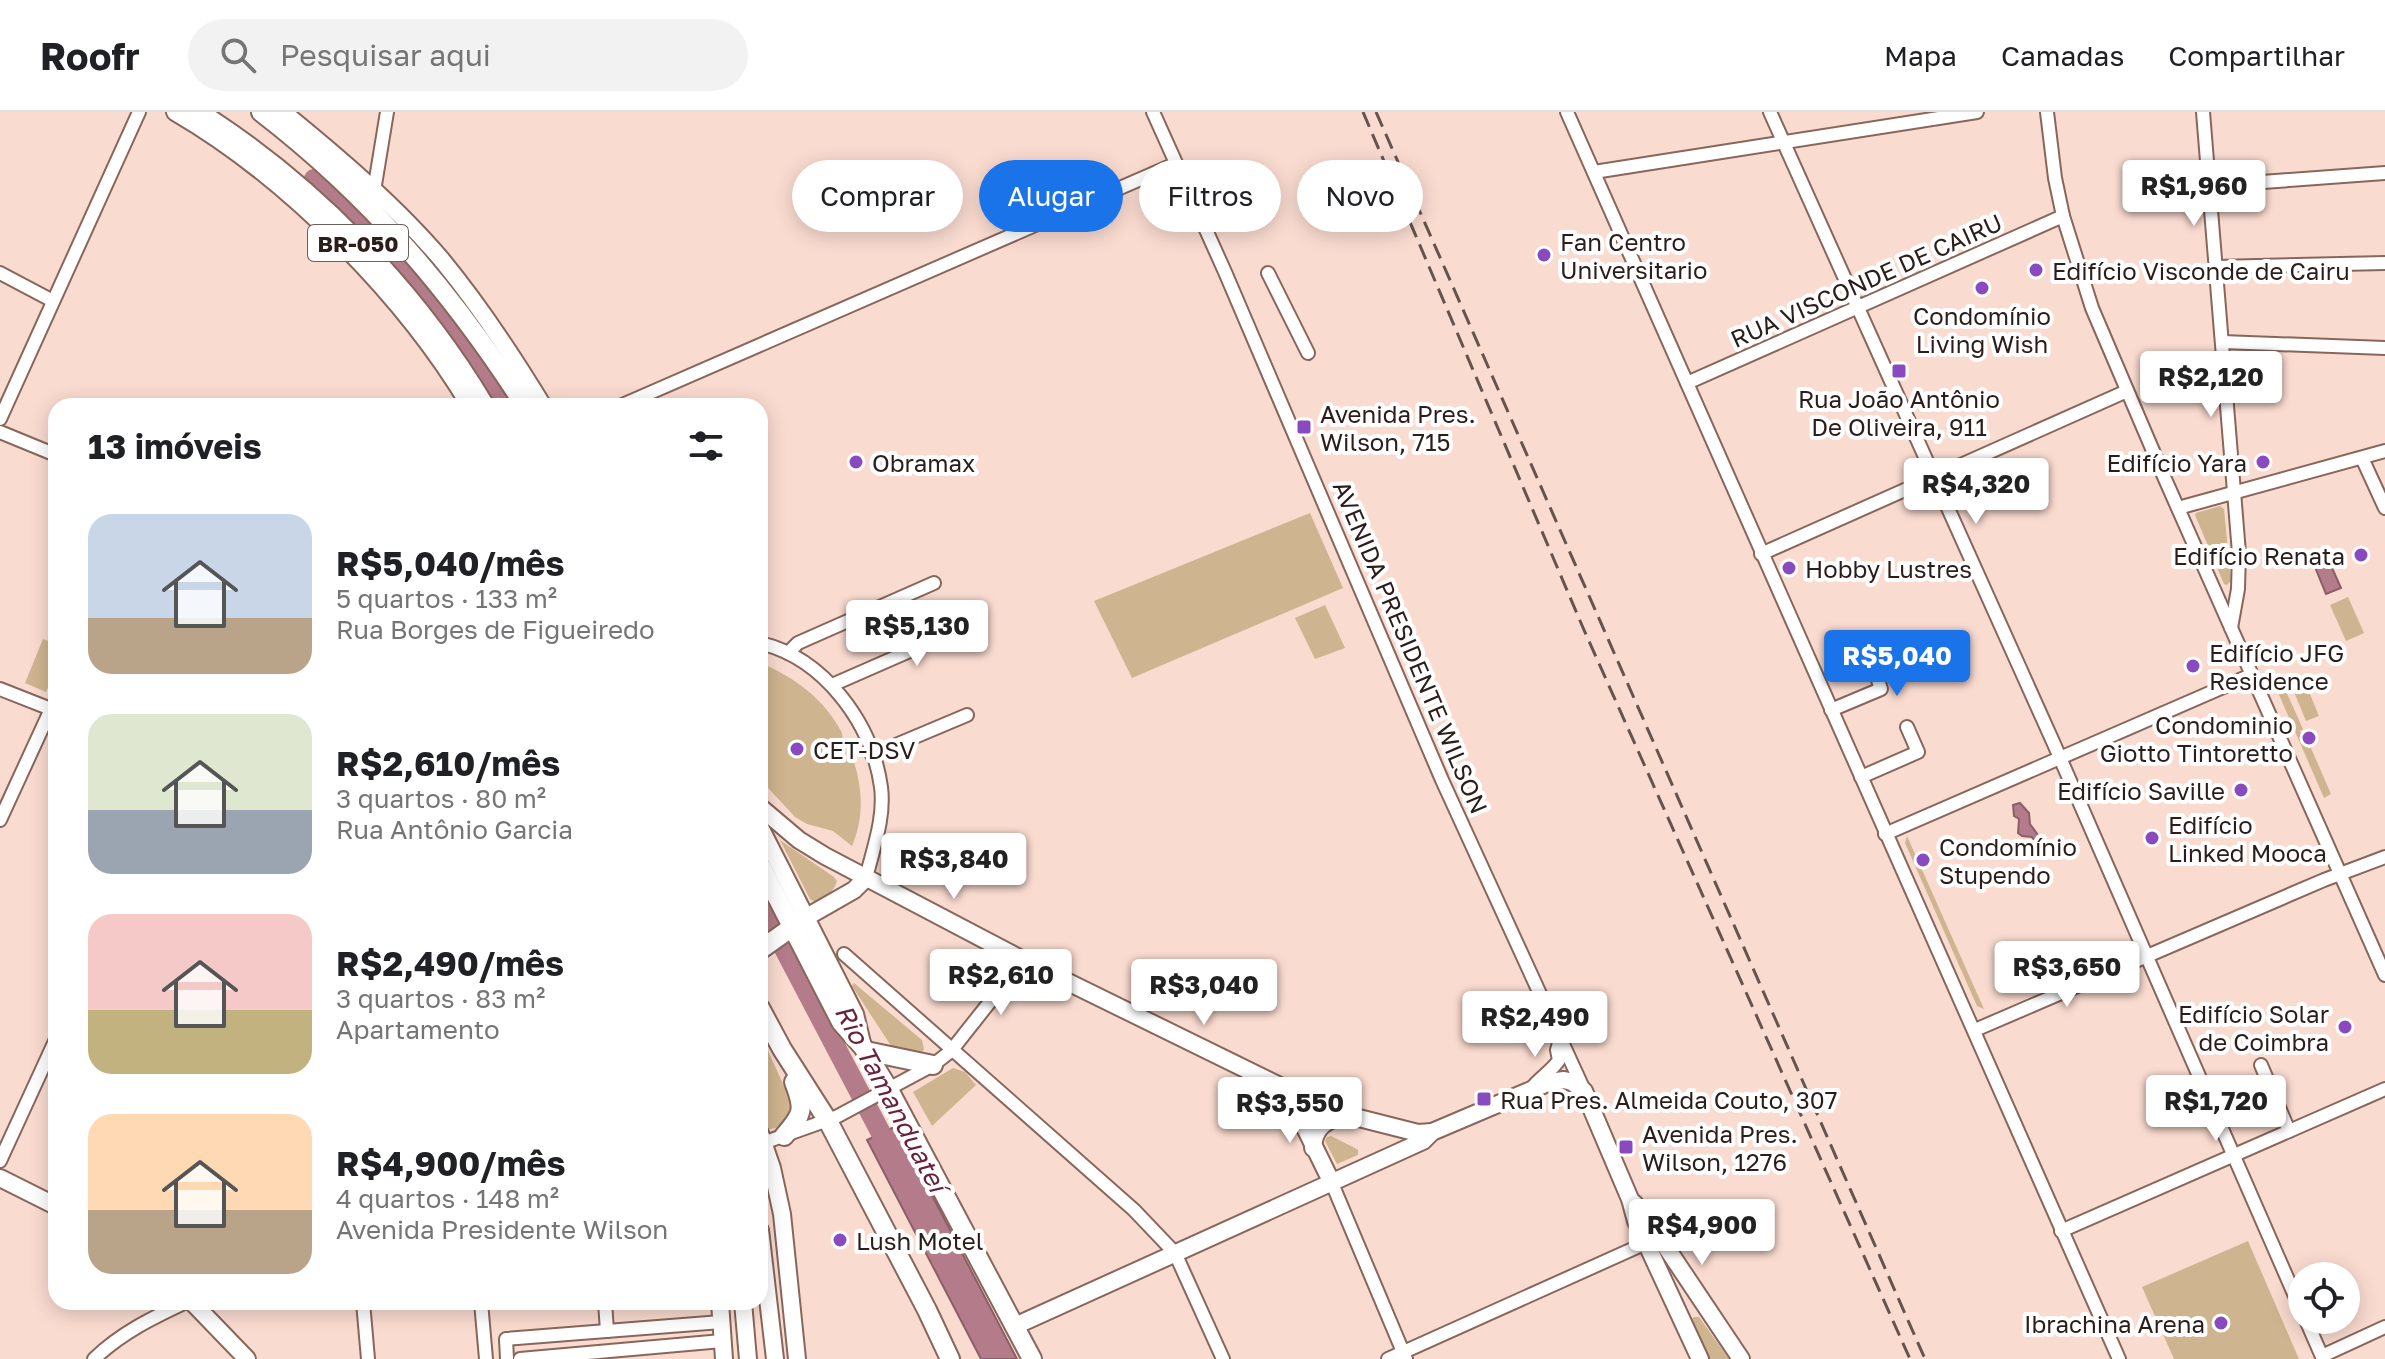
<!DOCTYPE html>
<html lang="pt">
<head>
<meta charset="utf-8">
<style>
  :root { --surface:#fff; --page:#f2f2f2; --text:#202124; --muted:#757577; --line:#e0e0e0; --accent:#1a73e8 }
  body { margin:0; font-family:"Golos Text",sans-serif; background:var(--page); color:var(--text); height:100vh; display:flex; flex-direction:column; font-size:30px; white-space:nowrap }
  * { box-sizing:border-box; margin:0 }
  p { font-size:26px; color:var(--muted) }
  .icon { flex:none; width:44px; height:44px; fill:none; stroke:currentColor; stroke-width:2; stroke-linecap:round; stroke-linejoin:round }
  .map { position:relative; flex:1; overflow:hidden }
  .drawer { position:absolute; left:48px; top:286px; width:720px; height:912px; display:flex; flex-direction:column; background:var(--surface); border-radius:24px; box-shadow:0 4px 20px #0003 }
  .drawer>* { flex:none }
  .top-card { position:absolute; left:792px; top:48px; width:760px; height:72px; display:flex; gap:16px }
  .buttons { position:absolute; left:2288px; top:1150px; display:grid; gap:16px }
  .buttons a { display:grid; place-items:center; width:72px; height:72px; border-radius:50%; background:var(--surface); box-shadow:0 4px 20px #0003; font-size:40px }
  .price { position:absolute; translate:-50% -68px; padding:0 18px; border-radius:8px; background:#fff; color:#222; font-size:26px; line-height:52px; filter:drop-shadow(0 2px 4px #0008) }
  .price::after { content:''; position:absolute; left:50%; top:48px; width:24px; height:18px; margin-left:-12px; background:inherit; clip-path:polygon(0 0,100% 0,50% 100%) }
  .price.on { background:var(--accent); color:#fff }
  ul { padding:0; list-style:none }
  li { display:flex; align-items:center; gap:24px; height:200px; padding:0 40px }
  li span { display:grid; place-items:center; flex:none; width:224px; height:160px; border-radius:24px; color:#555 }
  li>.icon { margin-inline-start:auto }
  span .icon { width:96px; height:96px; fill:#fffc; stroke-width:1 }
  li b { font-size:34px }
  h2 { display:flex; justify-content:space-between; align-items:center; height:96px; padding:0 40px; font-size:34px }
  .chip { padding:0 28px; border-radius:36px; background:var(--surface); box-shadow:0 4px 20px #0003; font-size:28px; line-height:72px }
  .chip.on { background:var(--accent); color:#fff }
  header { display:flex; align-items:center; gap:48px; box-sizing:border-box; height:112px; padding:0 40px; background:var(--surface); border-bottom:2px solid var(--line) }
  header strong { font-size:38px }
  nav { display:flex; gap:44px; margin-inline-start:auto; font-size:28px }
  .search { width:560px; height:72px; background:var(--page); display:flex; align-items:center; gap:20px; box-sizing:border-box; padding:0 28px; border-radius:44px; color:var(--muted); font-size:30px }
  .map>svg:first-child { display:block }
  .green { fill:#cfb58f }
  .water { fill:#b47b8a; stroke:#8b5f68; stroke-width:2 }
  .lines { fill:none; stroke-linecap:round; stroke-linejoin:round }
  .river { stroke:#b47b8a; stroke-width:20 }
  .minor-casing { stroke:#88665b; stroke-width:16 }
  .major-casing { stroke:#88665b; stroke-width:20 }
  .highway-casing { stroke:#88665b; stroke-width:22 }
  .minor { stroke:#fff; stroke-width:12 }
  .major { stroke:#fff; stroke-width:16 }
  .highway { stroke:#fff; stroke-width:18 }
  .rail { stroke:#66534d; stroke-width:3; stroke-dasharray:16 8; stroke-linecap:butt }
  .poi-dot { fill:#894abf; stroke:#fff; stroke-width:3 }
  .labels { text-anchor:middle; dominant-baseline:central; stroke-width:8; stroke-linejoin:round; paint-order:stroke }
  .shield { fill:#fff; stroke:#6b615e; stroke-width:2 }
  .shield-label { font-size:22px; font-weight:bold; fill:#2b1d19 }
  .poi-label { font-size:24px; fill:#2b1d19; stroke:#fff; text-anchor:start }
  .street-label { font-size:24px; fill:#2b1d19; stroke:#fff }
  .water-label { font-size:26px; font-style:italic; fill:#68223a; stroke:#fff }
</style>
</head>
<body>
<header>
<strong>Roofr</strong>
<div class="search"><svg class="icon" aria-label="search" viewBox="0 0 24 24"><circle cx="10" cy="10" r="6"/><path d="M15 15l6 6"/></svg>Pesquisar aqui</div>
<nav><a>Mapa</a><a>Camadas</a><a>Compartilhar</a></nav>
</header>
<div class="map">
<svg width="2385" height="1247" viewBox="0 0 2385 1247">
  <rect width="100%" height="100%" fill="#fadbd0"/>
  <g class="green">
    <polygon points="2220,394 2224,397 2231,469 2227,473 2224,472 2195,403 2196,401"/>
    <polygon points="1310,401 1343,476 1132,566 1094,489"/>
    <polygon points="2348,485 2364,521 2346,529 2330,493"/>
    <polygon points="1325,493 1345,536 1315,547 1295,506"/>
    <polygon points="43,527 56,532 56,556 46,580 25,571"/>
    <path d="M 760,551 C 793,564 824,587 841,619 C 843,622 842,627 844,631 C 846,636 850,641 853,647 C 863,676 864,706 852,734 L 833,719 L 807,712 L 795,705 L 760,667 Z"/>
    <polygon points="2280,566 2303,617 2300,619 2308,636 2311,636 2331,682 2324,686 2273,569"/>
    <polygon points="2305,570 2319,604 2306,609 2292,575"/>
    <polygon points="1907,724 1984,897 1977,894 1905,731"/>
    <path d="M 780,728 L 834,765 L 837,769 C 833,781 826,785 816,791 L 810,787 Z"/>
    <polygon points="854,871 922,928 924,937 920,943 895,940 852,874"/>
    <path d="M 760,921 L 793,994 L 789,1009 C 779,1014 770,1022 760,1013 Z"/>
    <polygon points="953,956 965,960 976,973 932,1014 913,980"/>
    <polygon points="1331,1024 1355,1036 1358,1038 1358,1043 1337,1052 1325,1029 1327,1025"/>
    <polygon points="2248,1129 2299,1247 2174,1247 2142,1175"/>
    <polygon points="1694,1205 1699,1205 1729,1247 1704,1247 1690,1209"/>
  </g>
  <g class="water">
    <polygon points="2329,449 2341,476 2326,482 2315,455"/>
    <polygon points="2020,691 2029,701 2030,712 2040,726 2034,729 2032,725 2022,724 2018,721 2019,707 2014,704 2013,693"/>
    <polygon points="896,1014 1017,1247 981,1247 867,1028"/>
  </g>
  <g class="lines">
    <g class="river">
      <path d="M 314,67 C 390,132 450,210 504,294"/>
      <polyline points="760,791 894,1046"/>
    </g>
    <defs>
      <g id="minor">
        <polyline points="1153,0 1225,160 1442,668 1584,978"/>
        <polyline points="1567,0 2119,1247"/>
        <polyline points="1770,0 2054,632 2302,1200"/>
        <polyline points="2047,0 2055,66 2063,104 2092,196 2165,367 2385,863"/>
        <polyline points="2203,0 2239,441 2238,477 2231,516"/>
        <polyline points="1594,60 1977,0"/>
        <polyline points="2208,74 2385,61"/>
        <polyline points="374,79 387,0"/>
        <polyline points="2216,155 2385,151"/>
        <polyline points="0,161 53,189"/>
        <polyline points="1268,161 1308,241"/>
        <polyline points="2222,230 2385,236"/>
        <polyline points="1687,271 2063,104"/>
        <polyline points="620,294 1175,52"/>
        <polyline points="0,307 139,0"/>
        <polyline points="0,320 56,343"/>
        <polyline points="2362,346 2385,396"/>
        <polyline points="2178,396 2385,339"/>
        <polyline points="1761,442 2127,279"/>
        <path d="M 760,531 C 824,546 872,611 881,675 C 885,706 873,737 866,766"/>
        <polyline points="788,541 798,531 934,471"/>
        <polyline points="832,573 928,531 928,525 916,498"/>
        <polyline points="0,577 56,599"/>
        <polyline points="1831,598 1881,577 1877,565"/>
        <polyline points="872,643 967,603"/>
        <polyline points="1861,665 1918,640 1907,615"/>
        <polyline points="0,708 51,597"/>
        <polyline points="1885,722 2251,563"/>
        <polyline points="844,842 1134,1098 1175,1141 1223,1247"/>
        <polyline points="1975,918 2324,768 2385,745"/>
        <polyline points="2261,953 2289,1019"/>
        <path d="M 1531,977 C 1539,966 1552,959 1559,948 L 1557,938 L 1560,927"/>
        <polyline points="760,1032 836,1005 933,953 951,939 1023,848"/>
        <polyline points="0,1049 56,927"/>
        <polyline points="1331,1069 1406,1247"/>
        <polyline points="2061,1119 2385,977"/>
        <polyline points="363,1190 368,1247"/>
        <polyline points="481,1190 486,1247"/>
        <polyline points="605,1190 607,1219"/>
        <polyline points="2306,1208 2323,1247"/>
        <polyline points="2322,1244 2385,1215"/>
        <path d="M 94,1247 C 121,1221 152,1206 186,1190"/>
        <polyline points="507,1247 506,1227 721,1210"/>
        <polyline points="520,1247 722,1229"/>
        <polyline points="1388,1247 1646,1131"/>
      </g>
      <g id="major">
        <path d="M 175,0 C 287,65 404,183 470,294"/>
        <path d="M 283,0 C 337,44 396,94 441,147 C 479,193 512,243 543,294"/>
        <polyline points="760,695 799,728 825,744 1023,848 1286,977 1343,1002 1418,1021 1432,1020"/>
        <polyline points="760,715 855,902 863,935"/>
        <polyline points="805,806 854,778 866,766"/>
        <polyline points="1286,977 1331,1069"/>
        <polyline points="760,1021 772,1056 782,1102 797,1247"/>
        <path d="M 1313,1036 C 1314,1015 1325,1010 1343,1002"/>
        <polyline points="0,1066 56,1094"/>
        <polyline points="1634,1091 1648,1108 1741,1247"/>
        <polyline points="760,1118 775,1247"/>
        <polyline points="192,1190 247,1247"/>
        <polyline points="720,1190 724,1247"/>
        <polyline points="743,1190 748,1247"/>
        <polyline points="1015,1214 1423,1029 1432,1020 1550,970 1564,968 1572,970 1584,979 1630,1087 1636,1109 1700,1247"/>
      </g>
      <g id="highway">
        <path d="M 199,0 C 314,73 415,177 485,294"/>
        <path d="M 261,0 C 370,84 451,179 525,294"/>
        <polyline points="760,752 841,910 863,935 889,978 1032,1247"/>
        <polyline points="760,838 805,806"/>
        <polyline points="760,896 782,937 828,1009 927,1198 950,1247"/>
        <polyline points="866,939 933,953"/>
        <path d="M 784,1024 C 803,1002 805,998 794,970"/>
      </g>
    </defs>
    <use href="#minor" class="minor-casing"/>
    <use href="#major" class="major-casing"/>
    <use href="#highway" class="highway-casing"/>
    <use href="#minor" class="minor"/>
    <use href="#major" class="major"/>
    <use href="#highway" class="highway"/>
    <g class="rail">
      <polyline points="1363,0 1584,518 1910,1247"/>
      <polyline points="1376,0 1925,1247"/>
    </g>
  </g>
  <g class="poi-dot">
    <circle cx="1544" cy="143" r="8"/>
    <circle cx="2036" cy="158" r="8"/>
    <circle cx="1982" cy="176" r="8"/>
    <rect x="1891" y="251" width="16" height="16" rx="4"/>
    <rect x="1296" y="307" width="16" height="16" rx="4"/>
    <circle cx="856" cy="350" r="8"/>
    <circle cx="2263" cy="350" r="8"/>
    <circle cx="2361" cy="443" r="8"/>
    <circle cx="1789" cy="456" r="8"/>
    <circle cx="2193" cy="554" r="8"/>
    <circle cx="2309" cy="626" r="8"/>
    <circle cx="797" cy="637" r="8"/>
    <circle cx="2241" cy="678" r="8"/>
    <circle cx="2152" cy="726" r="8"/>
    <circle cx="1923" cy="748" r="8"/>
    <circle cx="2345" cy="915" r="8"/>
    <rect x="1476" y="979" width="16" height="16" rx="4"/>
    <rect x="1618" y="1027" width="16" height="16" rx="4"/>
    <circle cx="840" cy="1128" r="8"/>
    <circle cx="2221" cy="1211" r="8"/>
  </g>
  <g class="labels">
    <rect class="shield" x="308" y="113" width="100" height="36" rx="6"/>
    <g class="shield-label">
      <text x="358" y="131">BR-050</text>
    </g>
    <g class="poi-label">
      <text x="1560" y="129">Fan Centro<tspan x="1560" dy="28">Universitario</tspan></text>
      <text x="2052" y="158">Edifício Visconde de Cairu</text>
      <text x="1982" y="203" text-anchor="middle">Condomínio<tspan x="1982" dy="28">Living Wish</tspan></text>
      <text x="1899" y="286" text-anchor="middle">Rua João Antônio<tspan x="1899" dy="28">De Oliveira, 911</tspan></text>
      <text x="1320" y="301">Avenida Pres.<tspan x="1320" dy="28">Wilson, 715</tspan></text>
      <text x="872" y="350">Obramax</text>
      <text x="2247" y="350" text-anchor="end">Edifício Yara</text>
      <text x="2345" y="443" text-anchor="end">Edifício Renata</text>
      <text x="1805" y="456">Hobby Lustres</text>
      <text x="2209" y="540">Edifício JFG<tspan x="2209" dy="28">Residence</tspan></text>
      <text x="2293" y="612" text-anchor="end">Condominio<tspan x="2293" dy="28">Giotto Tintoretto</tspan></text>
      <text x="813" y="637">CET-DSV</text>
      <text x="2225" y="678" text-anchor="end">Edifício Saville</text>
      <text x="2168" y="712">Edifício<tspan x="2168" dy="28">Linked Mooca</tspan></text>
      <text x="1939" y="734">Condomínio<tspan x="1939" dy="28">Stupendo</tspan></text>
      <text x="2329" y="901" text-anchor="end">Edifício Solar<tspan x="2329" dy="28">de Coimbra</tspan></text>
      <text x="1500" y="987">Rua Pres. Almeida Couto, 307</text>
      <text x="1642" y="1021">Avenida Pres.<tspan x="1642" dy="28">Wilson, 1276</tspan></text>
      <text x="856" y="1128">Lush Motel</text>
      <text x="2205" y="1211" text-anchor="end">Ibrachina Arena</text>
    </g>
    <g class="street-label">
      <text transform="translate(1866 168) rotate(-24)">RUA VISCONDE DE CAIRU</text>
      <text transform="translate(1411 535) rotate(67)">AVENIDA PRESIDENTE WILSON</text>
    </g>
    <g class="water-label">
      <text transform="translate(891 986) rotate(62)">Rio Tamanduateí</text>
    </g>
  </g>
</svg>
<div class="buttons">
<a><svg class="icon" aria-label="locate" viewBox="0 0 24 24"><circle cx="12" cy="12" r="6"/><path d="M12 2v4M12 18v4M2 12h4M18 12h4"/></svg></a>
</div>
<b class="price" style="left:2194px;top:116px">R$1,960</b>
<b class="price" style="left:2211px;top:307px">R$2,120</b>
<b class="price" style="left:1976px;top:414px">R$4,320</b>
<b class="price" style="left:917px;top:556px">R$5,130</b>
<b class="price on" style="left:1897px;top:586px">R$5,040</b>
<b class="price" style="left:954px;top:789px">R$3,840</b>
<b class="price" style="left:2067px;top:897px">R$3,650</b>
<b class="price" style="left:1001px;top:905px">R$2,610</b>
<b class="price" style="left:1204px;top:915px">R$3,040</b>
<b class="price" style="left:1535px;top:947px">R$2,490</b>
<b class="price" style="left:2216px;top:1031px">R$1,720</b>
<b class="price" style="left:1290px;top:1033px">R$3,550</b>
<b class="price" style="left:1702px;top:1155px">R$4,900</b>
<div class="top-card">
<a class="chip">Comprar</a>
<a class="chip on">Alugar</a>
<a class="chip">Filtros</a>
<a class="chip">Novo</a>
</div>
<section class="drawer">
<h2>13 imóveis<svg class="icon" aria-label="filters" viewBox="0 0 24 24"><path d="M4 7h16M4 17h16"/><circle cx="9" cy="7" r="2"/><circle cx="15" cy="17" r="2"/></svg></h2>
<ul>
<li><span style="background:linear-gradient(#c9d6e8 65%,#b9a48a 0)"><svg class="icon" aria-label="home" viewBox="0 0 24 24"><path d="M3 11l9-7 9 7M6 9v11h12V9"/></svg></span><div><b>R$5,040/mês</b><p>5 quartos · 133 m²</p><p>Rua Borges de Figueiredo</p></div></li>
<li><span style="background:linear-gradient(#dfe7d0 60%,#9aa5b1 0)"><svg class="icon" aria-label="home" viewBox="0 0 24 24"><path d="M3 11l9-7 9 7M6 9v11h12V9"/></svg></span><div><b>R$2,610/mês</b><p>3 quartos · 80 m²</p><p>Rua Antônio Garcia</p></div></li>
<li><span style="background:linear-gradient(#f6c9c9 60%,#c2b280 0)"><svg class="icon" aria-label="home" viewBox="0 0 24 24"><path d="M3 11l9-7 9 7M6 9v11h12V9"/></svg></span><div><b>R$2,490/mês</b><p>3 quartos · 83 m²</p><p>Apartamento</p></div></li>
<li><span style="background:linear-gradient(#ffd9b3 60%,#b9a48a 0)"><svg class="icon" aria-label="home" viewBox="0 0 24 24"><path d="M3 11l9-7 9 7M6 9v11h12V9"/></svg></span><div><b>R$4,900/mês</b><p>4 quartos · 148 m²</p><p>Avenida Presidente Wilson</p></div></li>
</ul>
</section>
</div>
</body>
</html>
